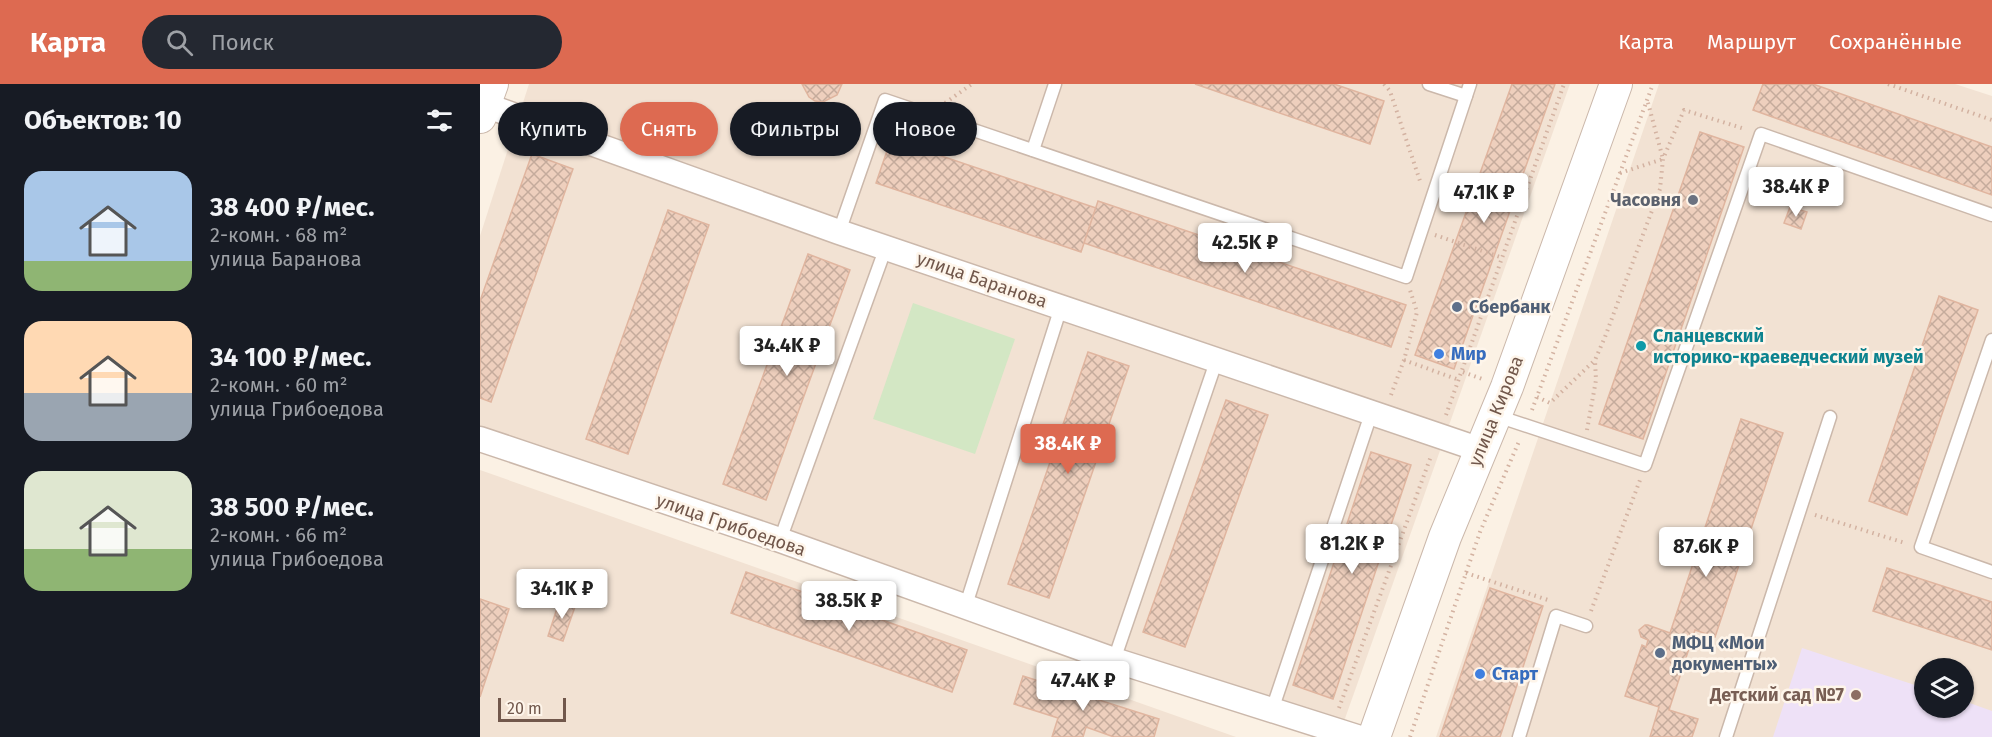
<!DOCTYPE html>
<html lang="ru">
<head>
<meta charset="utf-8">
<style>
  :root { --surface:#171b24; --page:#242831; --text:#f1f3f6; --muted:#9ea1a6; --accent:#dd6a51 }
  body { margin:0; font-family:"Fira Sans",sans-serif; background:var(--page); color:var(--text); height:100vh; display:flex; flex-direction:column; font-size:22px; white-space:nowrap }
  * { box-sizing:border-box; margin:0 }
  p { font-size:20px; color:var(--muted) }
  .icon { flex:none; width:33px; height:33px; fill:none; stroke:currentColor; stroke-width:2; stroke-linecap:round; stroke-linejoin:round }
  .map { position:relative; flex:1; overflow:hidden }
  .drawer { display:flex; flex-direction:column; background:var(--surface); width:480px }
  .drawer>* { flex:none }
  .guide { position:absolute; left:18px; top:18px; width:570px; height:54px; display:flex; gap:12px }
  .controls { position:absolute; left:1434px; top:574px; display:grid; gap:12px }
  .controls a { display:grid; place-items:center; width:60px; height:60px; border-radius:50%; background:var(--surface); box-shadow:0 2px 4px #0004; font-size:30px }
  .scale { position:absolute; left:18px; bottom:15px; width:68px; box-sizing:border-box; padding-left:6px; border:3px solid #71574b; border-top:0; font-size:16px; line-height:21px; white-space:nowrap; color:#71574b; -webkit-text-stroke:4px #fef5ea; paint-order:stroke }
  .price { position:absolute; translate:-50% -51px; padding:0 14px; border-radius:6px; background:#fff; color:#222; font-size:20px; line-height:39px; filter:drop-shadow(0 2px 3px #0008) }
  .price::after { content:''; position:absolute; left:50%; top:36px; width:18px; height:14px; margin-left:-9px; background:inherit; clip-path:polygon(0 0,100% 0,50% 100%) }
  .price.current { background:var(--accent); color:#fff }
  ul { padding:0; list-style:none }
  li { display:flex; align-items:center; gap:18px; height:150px; padding:0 24px }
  li span { display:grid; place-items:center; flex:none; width:168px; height:120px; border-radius:18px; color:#555 }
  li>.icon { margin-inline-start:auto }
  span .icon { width:72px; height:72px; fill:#fffc; stroke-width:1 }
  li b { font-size:26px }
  h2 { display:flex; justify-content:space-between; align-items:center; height:72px; padding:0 24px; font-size:26px }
  .tag { padding:0 21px; border-radius:27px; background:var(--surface); box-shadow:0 2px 4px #0004; font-size:21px; line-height:54px }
  .tag.current { background:var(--accent); color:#fff }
  header { display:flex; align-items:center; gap:36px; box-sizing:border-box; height:84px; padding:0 30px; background:var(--accent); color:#fff }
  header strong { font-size:28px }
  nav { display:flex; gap:33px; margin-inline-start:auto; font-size:21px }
  .search { width:420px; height:54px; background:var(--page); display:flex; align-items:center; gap:15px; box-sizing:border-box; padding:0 21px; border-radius:33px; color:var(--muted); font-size:22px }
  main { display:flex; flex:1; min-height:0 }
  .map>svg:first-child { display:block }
  .residential { fill:#f2e2d3; fill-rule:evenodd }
  .education { fill:#eee1f7 }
  .green { fill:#d3e7c4 }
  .building { fill:url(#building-cross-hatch); stroke:#e0b59f; stroke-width:1.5 }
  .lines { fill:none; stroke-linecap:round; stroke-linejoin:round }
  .service-casing { stroke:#cbb8ab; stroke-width:15 }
  .minor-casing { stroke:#cbb8ab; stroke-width:27 }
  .tertiary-casing { stroke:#cbb8ab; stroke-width:34 }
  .path { stroke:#d3b2a1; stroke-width:4; stroke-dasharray:1.5 4.5; stroke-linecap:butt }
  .service { stroke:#fff; stroke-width:12 }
  .minor { stroke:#fff; stroke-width:24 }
  .tertiary { stroke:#fff; stroke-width:32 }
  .worship-dot { fill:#6b7280; stroke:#fef5ea; stroke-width:2 }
  .service-dot { fill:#5c6f8a; stroke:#fef5ea; stroke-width:2 }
  .culture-dot { fill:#0f9aa8; stroke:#fef5ea; stroke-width:2 }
  .shop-dot { fill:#3f7fe0; stroke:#fef5ea; stroke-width:2 }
  .education-dot { fill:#8d6e63; stroke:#fef5ea; stroke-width:2 }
  .labels { text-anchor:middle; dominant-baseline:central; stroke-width:5; stroke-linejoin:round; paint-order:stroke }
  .worship-label { font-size:18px; font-weight:bold; fill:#5b616d; stroke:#fef5ea; text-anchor:end }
  .street-label { font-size:18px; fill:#71574b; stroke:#fef5ea }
  .service-label { font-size:18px; font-weight:bold; fill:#4e5e75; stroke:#fef5ea; text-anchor:start }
  .culture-label { font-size:18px; font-weight:bold; fill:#0d838f; stroke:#fef5ea; text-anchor:start }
  .shop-label { font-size:18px; font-weight:bold; fill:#366cbe; stroke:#fef5ea; text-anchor:start }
  .education-label { font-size:18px; font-weight:bold; fill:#785e54; stroke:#fef5ea; text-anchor:end }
</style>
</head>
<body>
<header>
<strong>Карта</strong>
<div class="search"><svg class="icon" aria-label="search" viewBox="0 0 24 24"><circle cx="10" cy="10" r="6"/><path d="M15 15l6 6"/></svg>Поиск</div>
<nav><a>Карта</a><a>Маршрут</a><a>Сохранённые</a></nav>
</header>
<main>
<section class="drawer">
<h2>Объектов: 10<svg class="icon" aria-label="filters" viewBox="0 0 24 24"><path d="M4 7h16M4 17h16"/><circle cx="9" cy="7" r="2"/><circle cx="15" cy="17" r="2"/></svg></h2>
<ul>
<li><span style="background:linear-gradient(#a9c7e8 75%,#8fb573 0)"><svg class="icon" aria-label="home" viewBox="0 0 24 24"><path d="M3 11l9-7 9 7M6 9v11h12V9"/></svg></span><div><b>38 400 ₽/мес.</b><p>2-комн. · 68 m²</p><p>улица Баранова</p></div></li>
<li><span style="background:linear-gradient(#ffd9b3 60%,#9aa5b1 0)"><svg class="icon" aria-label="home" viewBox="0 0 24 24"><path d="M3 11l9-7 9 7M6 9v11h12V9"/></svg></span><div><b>34 100 ₽/мес.</b><p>2-комн. · 60 m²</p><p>улица Грибоедова</p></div></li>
<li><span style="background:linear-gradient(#dfe7d0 65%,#8fb573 0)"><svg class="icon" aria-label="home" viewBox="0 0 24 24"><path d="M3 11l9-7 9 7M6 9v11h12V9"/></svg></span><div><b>38 500 ₽/мес.</b><p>2-комн. · 66 m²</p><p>улица Грибоедова</p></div></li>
</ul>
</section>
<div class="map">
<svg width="1512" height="653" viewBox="0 0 1512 653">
  <defs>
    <pattern id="building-cross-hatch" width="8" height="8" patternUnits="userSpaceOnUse" patternTransform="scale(1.5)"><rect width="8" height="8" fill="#eecfbd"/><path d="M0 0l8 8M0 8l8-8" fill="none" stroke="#c5ab9c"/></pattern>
  </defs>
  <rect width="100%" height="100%" fill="#fbf1e4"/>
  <g class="residential">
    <polygon points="49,0 1090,0 862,643 0,346 0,152"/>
    <path d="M 1179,0 L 1475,0 L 1512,12 L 1512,653 L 956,653 ZM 1444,585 L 1484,585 L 1484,624 L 1444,624 Z"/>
    <polygon points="0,386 756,653 0,653"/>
  </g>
  <polygon class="education" points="1322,564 1444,604 1444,624 1484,624 1484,617 1512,627 1512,653 1293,653"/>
  <polygon class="green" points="433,219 535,255 495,370 393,335"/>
  <g class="building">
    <polygon points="322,0 362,0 357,11 343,18 335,17 329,13"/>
    <polygon points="715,0 854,0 904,17 890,60"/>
    <polygon points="1032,0 1075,0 974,285 935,271"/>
    <polygon points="1283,0 1333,0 1512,63 1512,111 1273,26"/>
    <polygon points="1220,48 1264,63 1163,355 1119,340"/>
    <polygon points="411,55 616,124 601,168 396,99"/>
    <polygon points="52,70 93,85 11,318 0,314 0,217"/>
    <polygon points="618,117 926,221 911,263 604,159"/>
    <polygon points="1310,123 1327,128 1321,145 1304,139"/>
    <polygon points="188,126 229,141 148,370 106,355"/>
    <polygon points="328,170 370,186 286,416 243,400"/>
    <polygon points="1459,212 1498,226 1427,431 1389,417"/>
    <polygon points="608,268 649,282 569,514 528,500"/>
    <polygon points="746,316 788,331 705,563 663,548"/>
    <polygon points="1261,335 1303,349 1235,553 1215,546 1189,626 1218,635 1212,653 1170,653 1179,623 1145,612 1162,561 1166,563 1168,556 1161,553 1159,546 1165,541 1168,541 1190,549"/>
    <polygon points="891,368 931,381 853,615 813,601"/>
    <polygon points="1407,484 1512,518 1512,566 1393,527"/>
    <polygon points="266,488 487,566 472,608 251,529"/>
    <polygon points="1010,504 1063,522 1020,653 960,653"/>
    <polygon points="0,515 29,525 0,613"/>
    <polygon points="80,515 96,520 83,557 68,552"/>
    <polygon points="543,592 679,635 674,653 634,653 606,643 603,653 572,653 578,634 534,620"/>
  </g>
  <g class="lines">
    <defs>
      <g id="service">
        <polyline points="949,0 986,12"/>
        <polyline points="553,66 575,0"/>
        <polyline points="359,148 405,16 926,193 990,0"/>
        <polyline points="1512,256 1441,463 1512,488"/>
        <polyline points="1017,332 1165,381 1281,50 1512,131"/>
        <polyline points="300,456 406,163"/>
        <polyline points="485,524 581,223"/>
        <polyline points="634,576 737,275"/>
        <polyline points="792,626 892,327"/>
        <polyline points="1039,653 1076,532 1106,542"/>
        <polyline points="1246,653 1350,333"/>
      </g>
      <g id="minor">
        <polyline points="0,17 5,21 359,148 1001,366"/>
        <polyline points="0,355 300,456 634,576 877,653"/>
      </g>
      <g id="tertiary">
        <polyline points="0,33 12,0"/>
        <polyline points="894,653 965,453 1027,303 1136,0"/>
      </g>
    </defs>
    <use href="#service" class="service-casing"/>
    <use href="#minor" class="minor-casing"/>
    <use href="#tertiary" class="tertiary-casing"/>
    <g class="path">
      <polyline points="904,0 910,7 940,97"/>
      <polyline points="1408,0 1512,36"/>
      <polyline points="465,19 492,0"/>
      <polyline points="1140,89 1183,75 1167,15"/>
      <polyline points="955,151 1023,174"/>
      <polyline points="924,276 979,296"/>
      <polyline points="983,288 1002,295"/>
      <polyline points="911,311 924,276 937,228 930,206"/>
      <polyline points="1057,313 1070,319 1115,276 1125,253 1180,105 1183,75 1204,26 1265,45"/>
      <polyline points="1052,326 1173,0"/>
      <polyline points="966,331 1084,0"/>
      <polyline points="1107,346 1116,296 1115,277"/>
      <polyline points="1335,431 1425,459"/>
      <polyline points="986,489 1068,516 1069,519"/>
      <polyline points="1111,527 1160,396"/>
      <polyline points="859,624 951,372"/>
      <polyline points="930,653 1000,448 1040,355"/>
    </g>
    <use href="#service" class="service"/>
    <use href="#minor" class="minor"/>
    <use href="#tertiary" class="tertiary"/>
  </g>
  <circle class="worship-dot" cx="1213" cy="116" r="6"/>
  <g class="service-dot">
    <circle cx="977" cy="223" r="6"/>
    <circle cx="1180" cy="569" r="6"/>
  </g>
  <circle class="culture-dot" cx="1161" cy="262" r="6"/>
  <g class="shop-dot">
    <circle cx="959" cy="270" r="6"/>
    <circle cx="1000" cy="590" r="6"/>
  </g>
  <circle class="education-dot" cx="1376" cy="611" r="6"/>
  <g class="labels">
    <g class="worship-label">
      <text x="1201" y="116">Часовня</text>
    </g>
    <g class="street-label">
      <text transform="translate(502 196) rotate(19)">улица Баранова</text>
      <text transform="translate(1016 327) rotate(-68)">улица Кирова</text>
      <text transform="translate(251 441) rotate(19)">улица Грибоедова</text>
    </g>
    <g class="service-label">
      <text x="989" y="223">Сбербанк</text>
      <text x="1192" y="559">МФЦ «Мои<tspan x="1192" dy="21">документы»</tspan></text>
    </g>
    <g class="culture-label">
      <text x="1173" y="252">Сланцевский<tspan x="1173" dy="21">историко-краеведческий музей</tspan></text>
    </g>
    <g class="shop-label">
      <text x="971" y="270">Мир</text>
      <text x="1012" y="590">Старт</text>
    </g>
    <g class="education-label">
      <text x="1364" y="611">Детский сад №7</text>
    </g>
  </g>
</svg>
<div class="controls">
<a><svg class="icon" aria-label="layers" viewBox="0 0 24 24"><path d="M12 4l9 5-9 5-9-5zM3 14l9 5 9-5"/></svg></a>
</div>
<div class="scale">20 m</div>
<b class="price" style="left:1316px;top:134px">38.4K ₽</b>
<b class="price" style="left:1004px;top:140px">47.1K ₽</b>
<b class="price" style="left:765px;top:190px">42.5K ₽</b>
<b class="price" style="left:307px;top:293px">34.4K ₽</b>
<b class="price current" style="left:588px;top:391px">38.4K ₽</b>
<b class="price" style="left:872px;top:491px">81.2K ₽</b>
<b class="price" style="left:1226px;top:494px">87.6K ₽</b>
<b class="price" style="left:82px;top:536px">34.1K ₽</b>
<b class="price" style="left:369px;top:548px">38.5K ₽</b>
<b class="price" style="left:603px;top:628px">47.4K ₽</b>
<div class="guide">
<a class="tag">Купить</a>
<a class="tag current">Снять</a>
<a class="tag">Фильтры</a>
<a class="tag">Новое</a>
</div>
</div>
</main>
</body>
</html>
